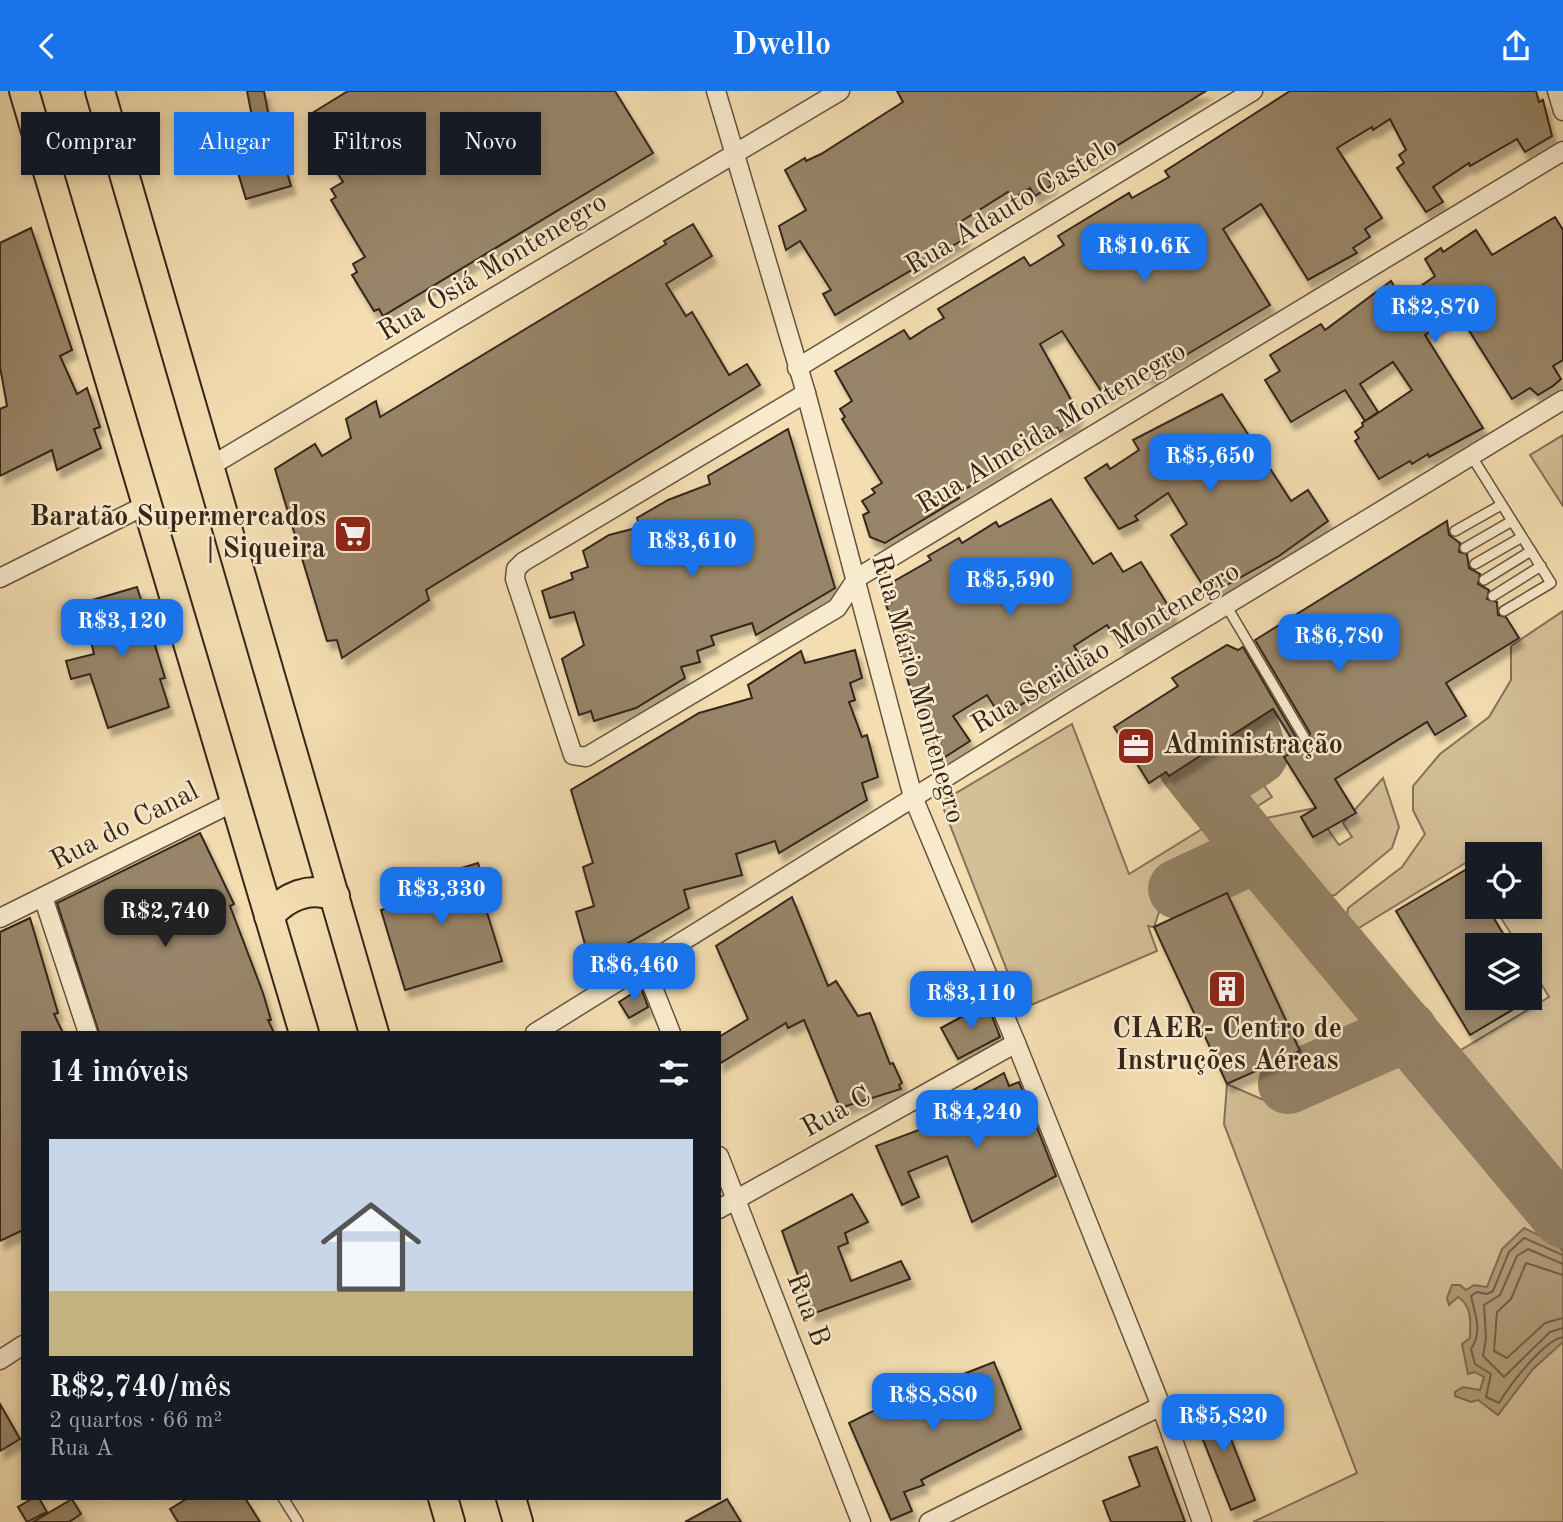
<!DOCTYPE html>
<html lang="pt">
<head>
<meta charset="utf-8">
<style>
  :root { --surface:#171b24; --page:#20242c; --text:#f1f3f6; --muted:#9ea1a6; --line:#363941; --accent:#1a73e8 }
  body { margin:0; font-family:"Old Standard TT",serif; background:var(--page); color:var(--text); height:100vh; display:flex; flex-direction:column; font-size:26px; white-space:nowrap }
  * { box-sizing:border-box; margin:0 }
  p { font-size:23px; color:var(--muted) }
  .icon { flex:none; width:38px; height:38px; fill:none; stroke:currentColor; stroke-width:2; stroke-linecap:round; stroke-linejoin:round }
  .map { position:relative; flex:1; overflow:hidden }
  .panel { position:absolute; left:21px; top:940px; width:700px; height:469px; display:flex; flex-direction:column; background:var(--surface); border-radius:0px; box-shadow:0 4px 10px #0003 }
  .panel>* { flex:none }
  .hud { position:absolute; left:21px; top:21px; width:700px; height:63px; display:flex; gap:14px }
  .buttons { position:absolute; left:1465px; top:751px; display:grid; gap:14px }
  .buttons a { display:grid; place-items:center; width:77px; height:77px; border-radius:0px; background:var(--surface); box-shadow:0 4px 10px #0003; font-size:35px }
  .price { position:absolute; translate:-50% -60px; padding:0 16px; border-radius:14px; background:var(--accent); color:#fff; font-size:23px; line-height:46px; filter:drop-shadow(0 2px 4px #0008) }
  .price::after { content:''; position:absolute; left:50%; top:42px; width:21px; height:16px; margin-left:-10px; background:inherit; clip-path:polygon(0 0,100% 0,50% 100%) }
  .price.on { background:#222; color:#fff }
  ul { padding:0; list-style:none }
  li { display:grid; align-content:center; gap:14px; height:371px; padding:0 28px }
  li+li { border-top:2px solid var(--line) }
  li span { display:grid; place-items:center; height:217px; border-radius:0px; color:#555 }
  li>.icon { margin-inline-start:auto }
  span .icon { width:126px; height:126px; fill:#fffc; stroke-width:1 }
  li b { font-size:30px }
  h2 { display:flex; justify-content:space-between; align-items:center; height:84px; padding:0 28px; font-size:30px }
  .tag { padding:0 24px; border-radius:0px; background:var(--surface); box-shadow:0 4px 10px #0003; font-size:24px; line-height:63px }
  .tag.on { background:var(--accent); color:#fff }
  header { display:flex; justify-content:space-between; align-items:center; height:91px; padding:0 28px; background:var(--accent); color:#fff; font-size:32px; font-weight:600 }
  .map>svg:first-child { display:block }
  .green { fill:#d4bf98; stroke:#84725a; stroke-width:2 }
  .water { fill:#b39f7e; stroke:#816e56; stroke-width:2 }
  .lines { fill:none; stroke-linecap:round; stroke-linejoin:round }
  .shore { stroke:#74624c; stroke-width:2 }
  .taxiway { stroke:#948266; stroke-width:60 }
  .building { fill:#988569; stroke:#35251b; stroke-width:2; filter:url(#shadow) }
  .service-casing { stroke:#655340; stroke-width:12 }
  .minor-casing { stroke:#655340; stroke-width:21 }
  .primary-casing { stroke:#35251b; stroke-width:32 }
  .service { stroke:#f8eacc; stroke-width:9 }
  .minor { stroke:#f8eacc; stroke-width:18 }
  .primary { stroke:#f4deb1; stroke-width:28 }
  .labels { text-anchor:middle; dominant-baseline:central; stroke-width:5; stroke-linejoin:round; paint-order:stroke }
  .street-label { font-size:28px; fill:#35251b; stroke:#f8eacc }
  .poi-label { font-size:28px; font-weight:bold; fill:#35251b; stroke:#f8eacc; text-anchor:end }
</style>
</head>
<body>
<header><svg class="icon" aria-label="back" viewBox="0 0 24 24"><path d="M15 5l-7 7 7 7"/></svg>Dwello<svg class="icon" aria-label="share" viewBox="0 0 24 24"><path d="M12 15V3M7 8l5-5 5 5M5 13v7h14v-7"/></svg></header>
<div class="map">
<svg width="1563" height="1431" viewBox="0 0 1563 1431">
  <defs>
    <filter id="shadow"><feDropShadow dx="4.5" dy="8" stdDeviation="2" flood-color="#0004"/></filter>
  </defs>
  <rect width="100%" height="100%" fill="#f4deb1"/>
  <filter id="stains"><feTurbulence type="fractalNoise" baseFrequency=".00286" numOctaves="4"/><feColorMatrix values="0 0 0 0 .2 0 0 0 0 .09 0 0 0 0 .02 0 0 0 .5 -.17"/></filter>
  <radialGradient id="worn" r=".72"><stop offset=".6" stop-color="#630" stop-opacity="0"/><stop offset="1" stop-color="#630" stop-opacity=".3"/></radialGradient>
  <g class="green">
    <polygon points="1563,344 1563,415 1530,364"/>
    <polygon points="1563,520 1563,1105 1561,1107 1446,968 1549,906 1530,874 1530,854 1518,854 1494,816 1530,816 1530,763 1477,763 1477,787 1467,771 1344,846 1348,817 1402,776 1425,743 1413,719 1413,695 1440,663 1489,626 1511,589 1511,555"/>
    <polygon points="1072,633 1129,783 1202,738 1197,730 1200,729 1228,740 1241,758 1168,794 1154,836 1148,835 1157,860 1022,918 941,711"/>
    <polygon points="1252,687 1263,693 1272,706 1245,723 1228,702 1230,696"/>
    <polygon points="1383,687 1399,736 1392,757 1335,804 1312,807 1252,730 1315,717 1301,726 1313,746 1327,737 1339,754 1352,746 1343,732"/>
    <polygon points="1245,774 1259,782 1387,934 1386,942 1311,975 1302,956 1300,960 1227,802 1193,810 1198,795"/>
    <polygon points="1390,959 1408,959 1563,1146 1563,1431 1253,1431 1357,1382 1224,1033 1227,993 1273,1013"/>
  </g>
  <path class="water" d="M 1524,1137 L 1558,1154 L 1563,1161 L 1563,1251 L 1533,1278 L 1498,1324 L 1478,1309 L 1471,1311 L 1455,1305 L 1455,1301 L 1463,1296 L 1480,1299 L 1484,1286 L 1475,1281 L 1468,1283 L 1462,1253 L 1470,1247 C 1470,1231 1473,1216 1458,1206 L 1449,1214 L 1447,1207 L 1452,1194 L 1460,1194 L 1466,1199 L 1474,1194 L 1487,1196 L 1502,1158 Z"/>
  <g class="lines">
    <g class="shore">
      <path d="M 1563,1164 L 1524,1147 L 1509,1161 L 1493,1200 L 1487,1203 L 1477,1201 L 1471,1205 C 1475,1224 1483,1240 1471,1258 L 1475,1273 L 1491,1283 L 1486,1306 L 1499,1312 C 1509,1295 1544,1249 1563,1246"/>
      <polyline points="1563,1173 1528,1158 1517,1165 1500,1204 1484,1214 1486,1247 1483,1265 1504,1286 1550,1241 1563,1237"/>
      <polyline points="1563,1184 1526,1172 1511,1208 1497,1221 1494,1260 1507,1267 1545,1232 1563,1227"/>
    </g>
    <g class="taxiway">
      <polyline points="1188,675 1257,761"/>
      <polyline points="1206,698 1258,664 1249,637"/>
      <polyline points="1178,798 1257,761 1563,1127"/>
      <polyline points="1288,993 1408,940"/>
    </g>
  </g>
  <g class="building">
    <polygon points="247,0 264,0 271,37 274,37 291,95 246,108 228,49 255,41"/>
    <polygon points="348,0 615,0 653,62 383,225 379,218 374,220 352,184 357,181 353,173 365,166 331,109 336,106 331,98 343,91 309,35 313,32 309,24"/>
    <polygon points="897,0 1206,0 1087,73 1084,68 1049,89 1052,94 1035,105 1030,97 1012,108 1008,101 957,133 966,147 835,224 823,203 831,199 800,150 786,159 779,135 806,119 785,79 805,67 806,70 821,63 903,11"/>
    <polygon points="1290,0 1536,0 1539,11 1543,9 1552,45 1525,61 1517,48 1470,75 1469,72 1433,96 1443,111 1426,121 1397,77 1404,72 1399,64 1406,59 1390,28 1373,39 1372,36 1337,57 1382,127 1365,138 1370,146 1353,157 1357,162 1308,189 1261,113 1223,138 1270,214 1149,286 1146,281 1105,306 1062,240 1040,253 1079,323 1074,326 1077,330 1059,341 1057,337 1006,367 1009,372 957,403 959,407 885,452 870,446 863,424 869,421 862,410 875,402 872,398 882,392 842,328 845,326 840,318 852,310 835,280 904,239 910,248 927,237 944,227 938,218 1024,166 1030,175 1064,154 1058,145 1129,102 1132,107 1169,86 1165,80"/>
    <polygon points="1555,126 1563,139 1563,269 1553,275 1561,288 1553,295 1538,304 1530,297 1512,308 1458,222 1425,244 1483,337 1429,366 1428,363 1412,373 1410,370 1379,388 1355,350 1359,347 1355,341 1363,335 1362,332 1375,324 1412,299 1393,271 1360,293 1378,321 1365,330 1345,299 1291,331 1265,289 1280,280 1270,264 1321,233 1325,239 1391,190 1402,208 1435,185 1425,168 1441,157 1443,161 1476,139 1492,164"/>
    <polygon points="693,133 712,165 666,193 686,225 692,221 729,284 747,273 760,294 426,499 429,509 342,567 337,549 327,550 275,378 315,353 322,365 351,347 346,328 376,310 380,326 666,153 664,150"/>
    <polygon points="31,137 72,259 60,265 77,303 87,297 100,336 94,338 101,357 57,379 52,359 0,385 0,318 7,315 0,276 0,152"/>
    <polygon points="1222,303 1291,410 1308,399 1328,430 1279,465 1209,504 1171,444 1187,433 1168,402 1135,425 1138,429 1119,438 1085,387 1107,373 1110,378 1139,359 1133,349"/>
    <polygon points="788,338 835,497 756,544 752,532 711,545 714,554 697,560 700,571 681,576 685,587 636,617 594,630 591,620 579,624 562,568 584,554 574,521 550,527 542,500 573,488 571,482 588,476 583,460 609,444 640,436 637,427 668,409 710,393 708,385"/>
    <polygon points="1051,408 1093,473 1111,462 1123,481 1141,471 1174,524 1122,557 1107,534 1074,555 1086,574 1001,626 987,604 953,625 970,650 934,673 903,574 905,573 899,563 904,561 886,514 891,512 882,497 931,469 928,465 959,447 962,452 996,431 999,436"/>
    <polygon points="1447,430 1449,444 1460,452 1459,461 1467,463 1469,477 1480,483 1478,493 1489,499 1487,508 1497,511 1498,524 1506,526 1519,547 1446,592 1466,625 1435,644 1427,631 1335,688 1356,722 1313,746 1301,726 1316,717 1284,666 1298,658 1273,618 1169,685 1166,681 1149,692 1114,636 1178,595 1172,587 1227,554 1238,559 1243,556 1298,650 1308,652 1310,642 1255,549"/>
    <polygon points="137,496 165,587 160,588 169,616 108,637 90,583 71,588 66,570 94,563 86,529 94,527 89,510"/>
    <polygon points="855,559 862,587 850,592 855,609 849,611 862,646 867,644 878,686 862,692 867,709 779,762 775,750 736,763 742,784 684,799 689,817 618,858 620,862 591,875 576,821 594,815 583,776 593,772 571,699 699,622 752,607 748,594 801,560 805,572"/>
    <polygon points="200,742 234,813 230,815 263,902 271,929 268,929 274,942 99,942 57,812"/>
    <polygon points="478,772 487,801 481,802 502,870 405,899 381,819 397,815 392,798"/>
    <polygon points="1465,779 1477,799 1477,816 1487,816 1510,854 1477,854 1477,906 1534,906 1470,944 1396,820"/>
    <polygon points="1227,802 1300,960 1227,993 1154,836"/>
    <polygon points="792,806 828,895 836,890 858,925 870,922 890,973 893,972 902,992 899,994 901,998 840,1017 804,929 788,937 786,932 719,973 719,946 748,928 716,855"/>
    <polygon points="30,827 58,922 54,923 63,942 23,942 23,1139 0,1150 0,841"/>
    <polygon points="641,897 648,916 629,927 619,911"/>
    <polygon points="987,912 1000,946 958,968 941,937"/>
    <polygon points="1004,982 1009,995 1019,991 1056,1085 972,1131 947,1065 908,1081 919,1106 902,1114 876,1055 964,1022 959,1007"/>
    <polygon points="852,1103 868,1131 845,1142 848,1152 838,1156 851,1190 901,1170 910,1188 812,1223 782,1140"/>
    <polygon points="994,1271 1021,1338 921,1389 924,1394 904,1401 912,1420 891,1429 849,1332 885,1314 889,1320 922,1307 956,1286"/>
    <polygon points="1220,1309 1227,1326 1223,1328 1255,1409 1231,1419 1199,1339 1195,1341 1187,1326"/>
    <polygon points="0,1313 20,1348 0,1360"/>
    <polygon points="1157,1356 1185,1431 1111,1431 1103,1410 1140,1395 1129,1366"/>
    <polygon points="33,1407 39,1407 47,1421 27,1431 18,1416"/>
    <polygon points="188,1407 245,1407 260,1431 178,1431 170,1418"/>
    <polygon points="72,1408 81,1423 69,1431 33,1431"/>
    <polygon points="727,1408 741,1431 685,1431"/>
  </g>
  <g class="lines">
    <defs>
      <g id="service">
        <polyline points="1472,366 1551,492 1504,520"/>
        <polyline points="1455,440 1501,414"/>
        <polyline points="1465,457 1512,430"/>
        <polyline points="1475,473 1522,446"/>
        <polyline points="1484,489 1531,460"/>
        <polyline points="1493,505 1541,475"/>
        <polyline points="1227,516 1304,646"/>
        <polyline points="283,1407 298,1431"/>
      </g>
      <g id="minor">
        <polyline points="716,0 806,302 913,706 1016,952 1161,1315 1202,1431"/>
        <polyline points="1557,0 1563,20"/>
        <polyline points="797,277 1253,0"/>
        <polyline points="806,302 523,471 516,478 515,488 573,664 586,666 837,517 857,487 1563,60"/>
        <polyline points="209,376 840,0"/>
        <polyline points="0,487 146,414"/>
        <polyline points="43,806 88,942"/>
        <polyline points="0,827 236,710"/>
        <polyline points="644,874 671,942"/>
        <polyline points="535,942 1067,611 1563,309"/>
        <polyline points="719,1065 861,1431"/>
        <polyline points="719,1118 1016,952"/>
        <polyline points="0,1269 23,1254"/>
        <polyline points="929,1431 1161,1315"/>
      </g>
      <g id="primary">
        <polyline points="24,0 304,942"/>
        <polyline points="100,0 374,942"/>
        <path d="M 269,825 C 287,805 309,795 335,805"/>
        <polyline points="443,1407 450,1431"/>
        <polyline points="511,1407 518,1431"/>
      </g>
    </defs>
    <use href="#service" class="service-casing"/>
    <use href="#minor" class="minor-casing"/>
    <use href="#primary" class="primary-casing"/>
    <use href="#service" class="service"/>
    <use href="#minor" class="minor"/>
    <use href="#primary" class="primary"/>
  </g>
  <defs>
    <symbol id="supermarket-square" viewBox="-11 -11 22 22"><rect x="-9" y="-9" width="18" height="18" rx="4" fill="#8f2418" stroke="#f8eacc"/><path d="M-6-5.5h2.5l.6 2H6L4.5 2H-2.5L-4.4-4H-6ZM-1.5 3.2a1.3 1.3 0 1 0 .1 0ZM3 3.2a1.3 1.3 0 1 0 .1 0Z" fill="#fff"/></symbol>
    <symbol id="office-square" viewBox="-11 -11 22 22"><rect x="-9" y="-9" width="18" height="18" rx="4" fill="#8f2418" stroke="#f8eacc"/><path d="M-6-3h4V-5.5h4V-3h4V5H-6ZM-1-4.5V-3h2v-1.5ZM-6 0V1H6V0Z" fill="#fff"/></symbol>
    <symbol id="building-square" viewBox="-11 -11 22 22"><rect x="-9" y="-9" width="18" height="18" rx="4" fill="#8f2418" stroke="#f8eacc"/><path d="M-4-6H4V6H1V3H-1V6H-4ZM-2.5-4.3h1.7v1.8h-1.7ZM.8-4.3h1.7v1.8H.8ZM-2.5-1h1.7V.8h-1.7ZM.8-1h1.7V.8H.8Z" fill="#fff"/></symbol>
  </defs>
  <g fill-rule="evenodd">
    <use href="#supermarket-square" x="331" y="421" width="44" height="44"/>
    <use href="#office-square" x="1114" y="633" width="44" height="44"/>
    <use href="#building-square" x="1205" y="876" width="44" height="44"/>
  </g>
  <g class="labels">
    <g class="street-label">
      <text transform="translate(1012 116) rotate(-31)">Rua Adauto Castelo</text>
      <text transform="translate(493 177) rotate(-31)">Rua Osiá Montenegro</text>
      <text transform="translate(1052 338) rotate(-31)">Rua Almeida Montenegro</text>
      <text transform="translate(1106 558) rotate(-31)">Rua Seridião Montenegro</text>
      <text transform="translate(917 598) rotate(74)">Rua Mário Montenegro</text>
      <text transform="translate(125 736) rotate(-27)">Rua do Canal</text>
      <text transform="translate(837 1022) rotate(-29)">Rua C</text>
      <text transform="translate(807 1219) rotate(69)">Rua B</text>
    </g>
    <g class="poi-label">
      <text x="326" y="427">Baratão Supermercados<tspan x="326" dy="32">| Siqueira</tspan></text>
      <text x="1163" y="655" text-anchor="start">Administração</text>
      <text x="1227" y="939" text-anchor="middle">CIAER- Centro de<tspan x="1227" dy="32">Instruções Aéreas</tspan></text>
    </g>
  </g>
  <rect width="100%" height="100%" filter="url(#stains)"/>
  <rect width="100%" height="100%" fill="url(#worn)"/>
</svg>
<div class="buttons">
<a><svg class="icon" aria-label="locate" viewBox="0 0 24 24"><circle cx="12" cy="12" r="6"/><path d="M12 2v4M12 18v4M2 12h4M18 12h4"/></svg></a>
<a><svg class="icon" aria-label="layers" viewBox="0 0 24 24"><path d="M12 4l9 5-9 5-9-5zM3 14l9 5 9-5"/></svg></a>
</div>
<b class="price" style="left:1144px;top:193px">R$10.6K</b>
<b class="price" style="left:1435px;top:254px">R$2,870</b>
<b class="price" style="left:1210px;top:403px">R$5,650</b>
<b class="price" style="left:692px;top:488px">R$3,610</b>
<b class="price" style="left:1010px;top:527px">R$5,590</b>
<b class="price" style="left:122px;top:568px">R$3,120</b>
<b class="price" style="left:1339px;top:583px">R$6,780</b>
<b class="price" style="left:441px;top:836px">R$3,330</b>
<b class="price on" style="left:165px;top:858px">R$2,740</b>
<b class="price" style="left:634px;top:912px">R$6,460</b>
<b class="price" style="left:971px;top:940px">R$3,110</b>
<b class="price" style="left:977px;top:1059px">R$4,240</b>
<b class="price" style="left:933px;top:1342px">R$8,880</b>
<b class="price" style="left:1223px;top:1363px">R$5,820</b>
<div class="hud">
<a class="tag">Comprar</a>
<a class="tag on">Alugar</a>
<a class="tag">Filtros</a>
<a class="tag">Novo</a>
</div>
<section class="panel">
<h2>14 imóveis<svg class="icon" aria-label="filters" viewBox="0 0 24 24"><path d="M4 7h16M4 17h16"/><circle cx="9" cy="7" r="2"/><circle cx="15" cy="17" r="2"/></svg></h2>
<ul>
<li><span style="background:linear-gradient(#c9d6e8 70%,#c2b280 0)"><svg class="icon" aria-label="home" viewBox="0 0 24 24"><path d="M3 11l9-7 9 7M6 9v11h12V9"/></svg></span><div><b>R$2,740/mês</b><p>2 quartos · 66 m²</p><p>Rua A</p></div></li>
</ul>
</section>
</div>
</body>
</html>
